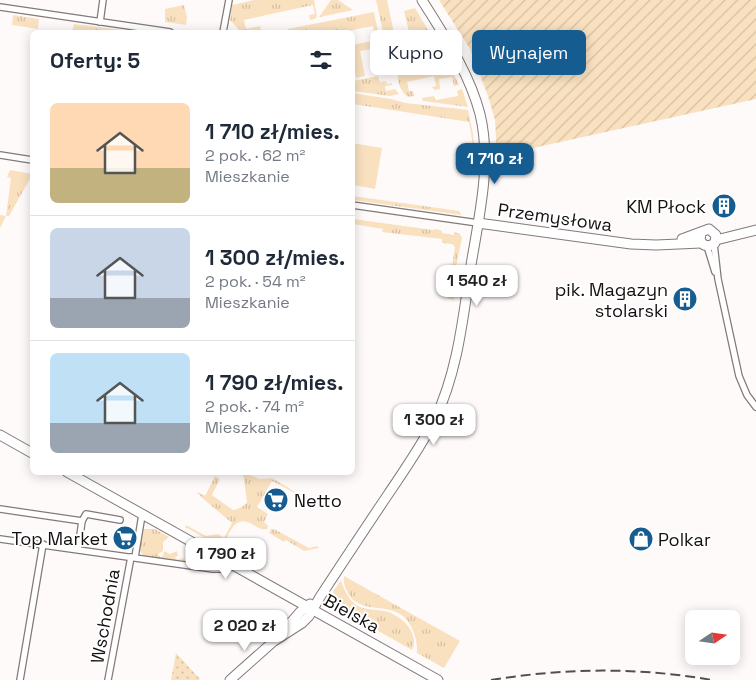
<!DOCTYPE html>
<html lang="pl">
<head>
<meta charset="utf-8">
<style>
  :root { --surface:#fff; --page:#f6f6f7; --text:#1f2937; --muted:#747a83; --line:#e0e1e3; --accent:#155c90 }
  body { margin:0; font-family:"Space Grotesk",sans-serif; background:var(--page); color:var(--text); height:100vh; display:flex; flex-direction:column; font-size:19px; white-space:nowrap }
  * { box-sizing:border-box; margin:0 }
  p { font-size:16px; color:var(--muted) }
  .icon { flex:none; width:28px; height:28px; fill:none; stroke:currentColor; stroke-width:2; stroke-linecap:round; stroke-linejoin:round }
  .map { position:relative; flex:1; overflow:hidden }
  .side { position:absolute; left:30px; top:30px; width:325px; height:445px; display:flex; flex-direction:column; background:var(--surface); border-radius:8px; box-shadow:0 2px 12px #0003 }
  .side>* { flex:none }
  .top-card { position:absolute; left:370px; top:30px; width:310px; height:45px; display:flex; gap:10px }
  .needle { width:32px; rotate:77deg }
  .fabs { position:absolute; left:685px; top:610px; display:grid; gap:10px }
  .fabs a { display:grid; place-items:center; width:55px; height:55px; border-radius:8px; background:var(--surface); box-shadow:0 2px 12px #0003; font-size:25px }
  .price { position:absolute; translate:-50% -42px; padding:0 11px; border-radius:10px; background:#fff; color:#222; font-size:16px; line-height:32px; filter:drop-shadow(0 1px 2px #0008) }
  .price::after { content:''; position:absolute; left:50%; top:30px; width:15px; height:11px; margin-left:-8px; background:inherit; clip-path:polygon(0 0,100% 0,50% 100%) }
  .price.active { background:var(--accent); color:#fff }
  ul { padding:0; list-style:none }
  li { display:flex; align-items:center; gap:15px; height:125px; padding:0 20px }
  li+li { border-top:1px solid var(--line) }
  li span { display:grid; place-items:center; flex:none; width:140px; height:100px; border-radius:8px; color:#555 }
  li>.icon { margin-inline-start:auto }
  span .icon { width:60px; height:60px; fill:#fffc; stroke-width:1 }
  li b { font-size:21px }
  h2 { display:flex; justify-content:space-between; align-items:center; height:60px; padding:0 20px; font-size:21px }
  .chip { padding:0 18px; border-radius:8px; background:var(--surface); box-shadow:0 2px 12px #0003; font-size:18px; line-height:45px }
  .chip.active { background:var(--accent); color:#fff }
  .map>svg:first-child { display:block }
  .grass { fill:url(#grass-tufts) }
  .park { fill:url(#park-dots) }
  .garden { fill:url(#garden-furrows) }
  .pitch { fill:#f9e1c0 }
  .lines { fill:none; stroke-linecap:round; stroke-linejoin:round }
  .street-casing { stroke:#837978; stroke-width:8 }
  .secondary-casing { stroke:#837978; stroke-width:11 }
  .street { stroke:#fff; stroke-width:5.5 }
  .secondary { stroke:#fff; stroke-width:9 }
  .rail { stroke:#534f4f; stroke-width:2; stroke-dasharray:10 5; stroke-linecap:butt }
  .labels { text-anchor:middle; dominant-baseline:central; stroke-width:4; stroke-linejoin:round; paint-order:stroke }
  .poi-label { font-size:18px; fill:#141010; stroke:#fff; text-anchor:end }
  .street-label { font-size:18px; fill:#141010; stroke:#fff }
</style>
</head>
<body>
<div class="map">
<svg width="756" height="680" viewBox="0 0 756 680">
  <defs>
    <pattern id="grass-tufts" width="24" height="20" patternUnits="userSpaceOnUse" patternTransform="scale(1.25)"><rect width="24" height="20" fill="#f9e1c0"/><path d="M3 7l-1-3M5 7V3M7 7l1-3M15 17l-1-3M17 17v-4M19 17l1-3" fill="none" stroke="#d5c0a4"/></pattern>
    <pattern id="park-dots" width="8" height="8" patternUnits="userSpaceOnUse" patternTransform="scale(1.25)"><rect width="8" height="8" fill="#f9e1c0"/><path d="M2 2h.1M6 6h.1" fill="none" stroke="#d5c0a4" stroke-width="1.8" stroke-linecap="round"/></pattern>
    <pattern id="garden-furrows" width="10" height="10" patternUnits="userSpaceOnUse" patternTransform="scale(1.25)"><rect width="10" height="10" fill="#f9e1c0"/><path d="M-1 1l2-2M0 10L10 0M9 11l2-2" fill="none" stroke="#d5c0a4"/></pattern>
  </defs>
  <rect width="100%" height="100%" fill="#fffafa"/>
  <g class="grass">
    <polygon points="254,0 314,0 317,16 315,19 310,20 309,15 315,14 313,5 244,20 246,29 260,26 261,30 241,32 230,20 232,5"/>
    <polygon points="331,0 338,0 353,10 320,17 319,17"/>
    <polygon points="376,0 387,0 401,66 409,65 408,58 411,57 412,66 395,70 387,65 387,61 389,59"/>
    <polygon points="184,5 187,17 186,25 165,22 165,9"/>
    <polygon points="415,8 428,30 409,32 404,11"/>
    <polygon points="374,12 379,37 370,39 369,36 375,35 373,26 343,32 288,32 288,29"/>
    <polygon points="13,15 39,19 38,29 12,25"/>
    <polygon points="74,24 129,31 130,32 72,32"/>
    <polygon points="430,32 442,52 438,53 437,50 421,57 422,60 417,62 415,60 410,36"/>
    <polygon points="380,39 383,51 379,52 378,48 360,51 365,76 356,78 353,62 353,45"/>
    <path d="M 444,55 L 459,85 L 454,86 L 452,77 L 439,79 L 440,89 L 434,90 L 432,87 L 436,86 L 434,76 L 407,82 L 409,91 L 413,91 L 414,96 L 408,97 C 401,92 397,82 398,74 L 417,69 Z"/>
    <polygon points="378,76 380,82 386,81 387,84 392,83 392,85 385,86 386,91 395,89 399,94 390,96 353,91 353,81"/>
    <polygon points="462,89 468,107 423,101 422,98 434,96 436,100 458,96 457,91"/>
    <polygon points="352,93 391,99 406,103 468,110 473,134 475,159 473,158 472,139 469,122 353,104"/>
    <polygon points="10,170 32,174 31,177 9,216 6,216 0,228 0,215 6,216 11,178 7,177"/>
    <polygon points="353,196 459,211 461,214 461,215 353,200"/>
    <polygon points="353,219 433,230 437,229 442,231 442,233 454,235 454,232 460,234 462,238 453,282 454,300 447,298 455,247 452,244 442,243 442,239 382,232 383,229 353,224"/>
    <path d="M 243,473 L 260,479 L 272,478 L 312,502 L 272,481 L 257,507 L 268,514 L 264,522 L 268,526 L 267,529 C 261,530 257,527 252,524 C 234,514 230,533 223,546 L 221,547 L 187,528 L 185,528 L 186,525 L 206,536 L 218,534 L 224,538 L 232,523 L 201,497 L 197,492 L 205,496 L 215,476 L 220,479 L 212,495 L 233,510 C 239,509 243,507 247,502 Z"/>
    <polygon points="142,529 155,529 169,537 163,542 163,551 158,554 160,557 163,556 164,551 170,554 177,551 178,555 175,558 177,560 181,558 188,560 198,556 198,560 201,561 202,558 206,562 206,565 144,556 139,550"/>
    <polygon points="271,529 274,529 309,548 317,546 319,548 304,551 286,540 284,542 269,533"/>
    <path d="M 344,576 L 460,641 L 444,668 L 417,653 C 418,639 411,619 398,613 C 381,604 357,613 347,591 C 344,586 343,581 344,576 Z"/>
    <path d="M 341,581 C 345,591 348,600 358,606 C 368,611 378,609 388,612 C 403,617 420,634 412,650 L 334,606 L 333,591 Z"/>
  </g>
  <polygon class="park" points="176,653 200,679 199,680 171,680"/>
  <polygon class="garden" points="439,0 756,0 756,99 497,156 495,120 488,96 470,49"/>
  <polygon class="pitch" points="352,143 382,148 375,189 353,185"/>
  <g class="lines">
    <defs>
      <g id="street">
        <polyline points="0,7 170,32"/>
        <polyline points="100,22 103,0"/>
        <polyline points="223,32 229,0"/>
        <polyline points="0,155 32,160"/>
        <polyline points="352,205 478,223"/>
        <polyline points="714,244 718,279 739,376 747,395 756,407"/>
        <polyline points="707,246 715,272"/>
        <polyline points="0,509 82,521"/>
        <polyline points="0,539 213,569 225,569 234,566"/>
        <polyline points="78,549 82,521 86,514 120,520"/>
        <polyline points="135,557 142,515"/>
        <polyline points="20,680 43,544"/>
        <polyline points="108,680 131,557"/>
      </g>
      <g id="secondary">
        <polyline points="478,223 631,244 656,245 701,243"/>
        <polyline points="682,239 709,229 716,235 715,243 709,246 704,245 700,240 701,233"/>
        <polyline points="716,240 756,230"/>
        <polyline points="0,435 32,453"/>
        <polyline points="67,472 438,680"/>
        <polyline points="281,634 300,612 310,604"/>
        <path d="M 230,680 L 274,641 L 302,623 L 309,616 L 320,597 C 343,562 366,527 389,493 C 405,469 422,445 435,419 C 458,371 463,317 471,265 C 479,216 492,163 480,114 C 469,72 445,37 422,0"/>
      </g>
    </defs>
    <use href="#street" class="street-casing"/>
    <use href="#secondary" class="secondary-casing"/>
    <use href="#street" class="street"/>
    <use href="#secondary" class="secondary"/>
    <path class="rail" d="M 491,680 C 565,668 638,667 712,680"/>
  </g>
  <defs>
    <symbol id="building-disc" viewBox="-11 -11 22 22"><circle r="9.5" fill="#155c90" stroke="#fff"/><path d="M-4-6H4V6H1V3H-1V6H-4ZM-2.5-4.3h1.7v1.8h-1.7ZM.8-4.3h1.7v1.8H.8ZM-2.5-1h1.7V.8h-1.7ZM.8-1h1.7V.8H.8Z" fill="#fff"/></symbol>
    <symbol id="supermarket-disc" viewBox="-11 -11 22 22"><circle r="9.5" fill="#155c90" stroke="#fff"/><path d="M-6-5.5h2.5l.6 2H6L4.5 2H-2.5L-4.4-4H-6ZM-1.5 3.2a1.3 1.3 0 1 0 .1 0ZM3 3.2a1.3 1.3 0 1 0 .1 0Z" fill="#fff"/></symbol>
    <symbol id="shop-disc" viewBox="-11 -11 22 22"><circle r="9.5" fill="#155c90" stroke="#fff"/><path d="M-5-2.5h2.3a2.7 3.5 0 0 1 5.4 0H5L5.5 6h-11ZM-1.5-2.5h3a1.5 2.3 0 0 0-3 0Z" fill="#fff"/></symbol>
  </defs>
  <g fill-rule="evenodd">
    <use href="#building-disc" x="710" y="192" width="28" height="28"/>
    <use href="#building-disc" x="671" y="285" width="28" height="28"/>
    <use href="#supermarket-disc" x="262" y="486" width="28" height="28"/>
    <use href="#supermarket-disc" x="111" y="524" width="28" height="28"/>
    <use href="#shop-disc" x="627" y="525" width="28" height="28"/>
  </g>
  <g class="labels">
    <g class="poi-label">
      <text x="706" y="206">KM Płock</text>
      <text x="668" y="289">pik. Magazyn<tspan x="668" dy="21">stolarski</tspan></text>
      <text x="294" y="500" text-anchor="start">Netto</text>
      <text x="108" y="538">Top Market</text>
      <text x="658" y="539" text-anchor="start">Polkar</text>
    </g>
    <g class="street-label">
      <text transform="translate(555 217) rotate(8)">Przemysłowa</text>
      <text transform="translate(352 613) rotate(29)">Bielska</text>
      <text transform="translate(105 616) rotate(-80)">Wschodnia</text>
    </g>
  </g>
</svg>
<div class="fabs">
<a><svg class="needle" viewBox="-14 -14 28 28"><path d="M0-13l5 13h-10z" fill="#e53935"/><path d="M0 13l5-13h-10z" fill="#747a83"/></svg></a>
</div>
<b class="price active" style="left:495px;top:185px">1 710 zł</b>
<b class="price" style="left:477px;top:307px">1 540 zł</b>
<b class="price" style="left:434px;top:446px">1 300 zł</b>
<b class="price" style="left:226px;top:580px">1 790 zł</b>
<b class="price" style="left:245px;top:652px">2 020 zł</b>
<div class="top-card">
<a class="chip">Kupno</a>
<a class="chip active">Wynajem</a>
</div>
<section class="side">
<h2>Oferty: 5<svg class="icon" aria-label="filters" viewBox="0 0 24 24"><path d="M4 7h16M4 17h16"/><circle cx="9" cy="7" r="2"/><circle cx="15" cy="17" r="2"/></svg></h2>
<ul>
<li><span style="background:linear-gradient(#ffd9b3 65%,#c2b280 0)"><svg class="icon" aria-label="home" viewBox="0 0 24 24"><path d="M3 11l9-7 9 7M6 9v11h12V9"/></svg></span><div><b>1 710 zł/mies.</b><p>2 pok. · 62 m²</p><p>Mieszkanie</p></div></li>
<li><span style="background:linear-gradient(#c9d6e8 70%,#9aa5b1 0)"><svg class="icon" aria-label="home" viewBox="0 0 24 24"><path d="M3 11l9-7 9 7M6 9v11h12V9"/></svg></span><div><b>1 300 zł/mies.</b><p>2 pok. · 54 m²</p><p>Mieszkanie</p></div></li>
<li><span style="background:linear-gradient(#bfe0f5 70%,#9aa5b1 0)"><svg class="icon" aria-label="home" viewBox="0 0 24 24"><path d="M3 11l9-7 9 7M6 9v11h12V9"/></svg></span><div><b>1 790 zł/mies.</b><p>2 pok. · 74 m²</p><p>Mieszkanie</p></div></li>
</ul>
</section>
</div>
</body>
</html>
